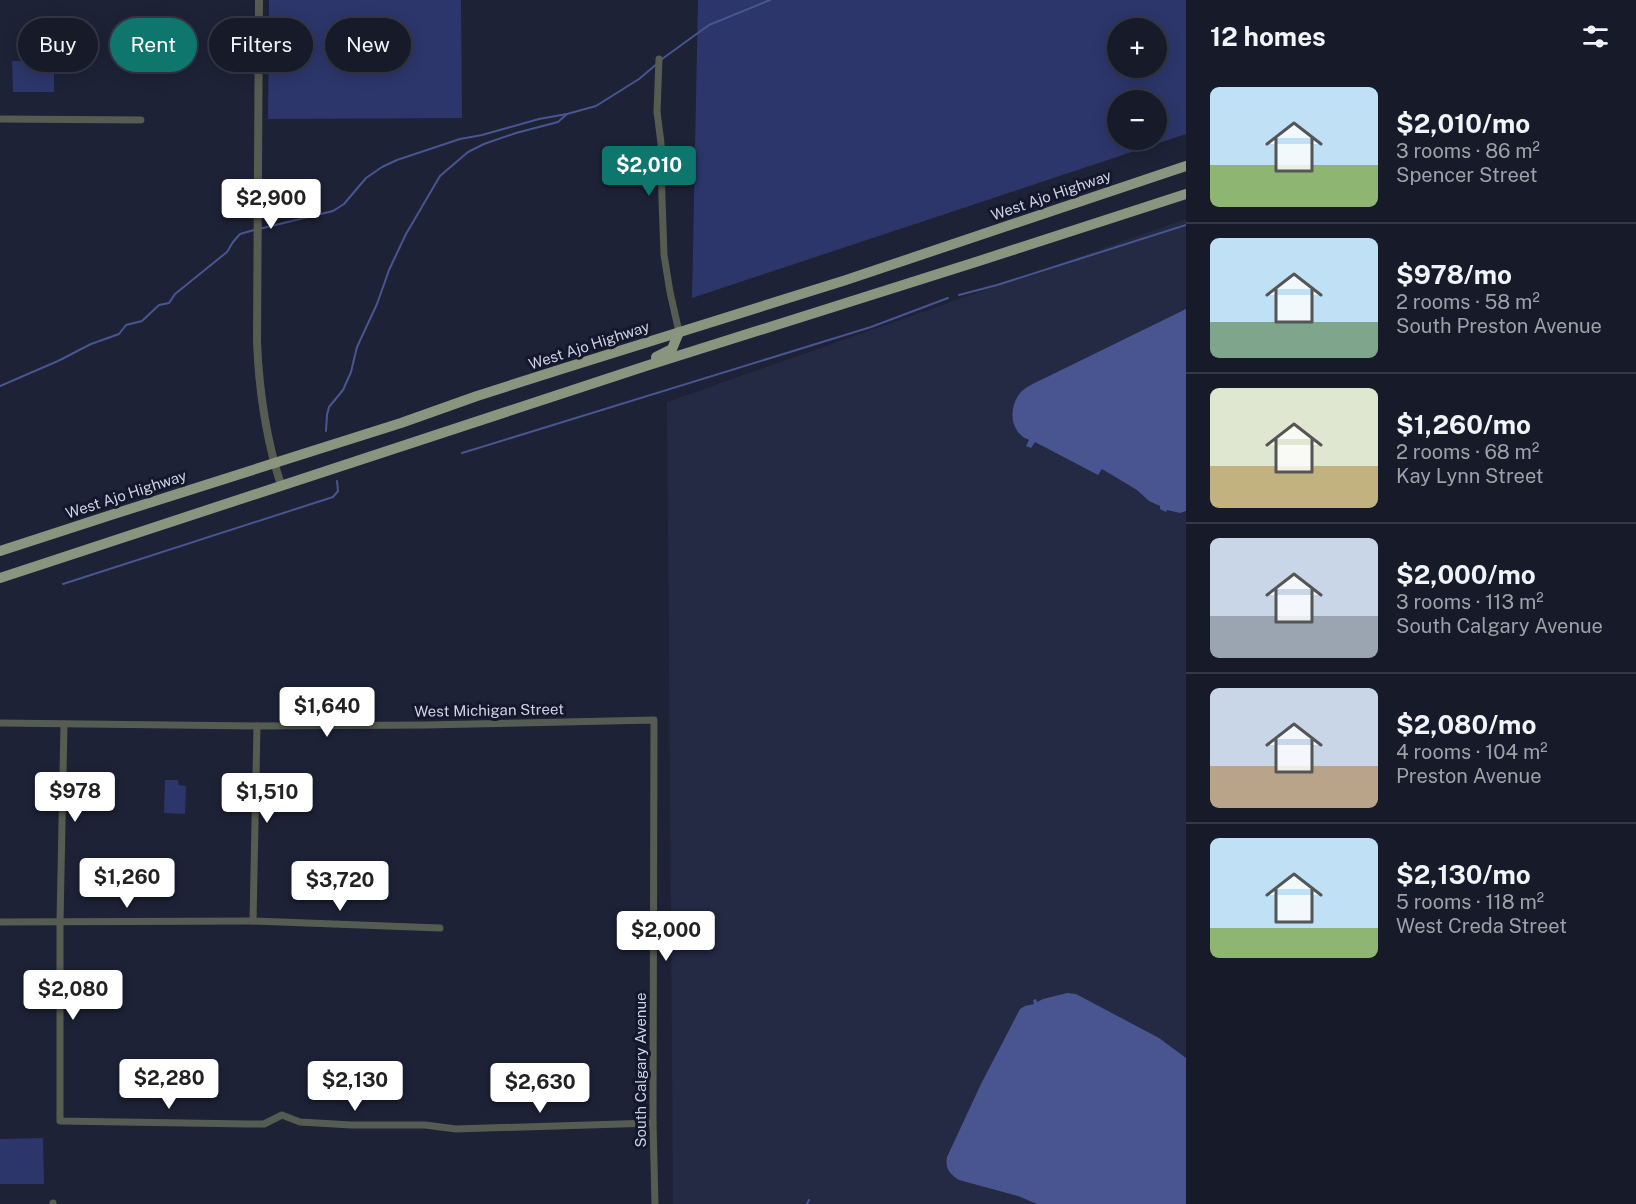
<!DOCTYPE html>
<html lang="en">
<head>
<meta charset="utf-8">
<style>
  :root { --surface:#161a29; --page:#1f2331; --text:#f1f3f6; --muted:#9ea1a8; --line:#353846; --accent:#0f766e }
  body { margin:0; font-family:"Public Sans",sans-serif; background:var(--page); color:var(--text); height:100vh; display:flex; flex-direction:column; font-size:22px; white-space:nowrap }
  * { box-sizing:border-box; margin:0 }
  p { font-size:20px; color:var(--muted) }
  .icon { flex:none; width:33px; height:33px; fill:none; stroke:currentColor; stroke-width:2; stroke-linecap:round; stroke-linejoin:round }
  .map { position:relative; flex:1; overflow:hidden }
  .details { display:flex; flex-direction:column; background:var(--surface); width:450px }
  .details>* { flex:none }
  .banner { position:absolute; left:18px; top:18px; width:570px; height:54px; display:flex; gap:12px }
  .tools { position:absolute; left:1107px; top:18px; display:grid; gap:12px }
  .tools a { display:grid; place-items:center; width:60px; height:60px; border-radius:50%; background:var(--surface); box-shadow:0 3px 15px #0003,0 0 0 2px var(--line); font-size:30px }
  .price { position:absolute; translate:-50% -51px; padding:0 14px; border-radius:6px; background:#fff; color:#222; font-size:20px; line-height:39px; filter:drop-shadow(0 2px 3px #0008) }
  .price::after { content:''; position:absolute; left:50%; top:36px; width:18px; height:14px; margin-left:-9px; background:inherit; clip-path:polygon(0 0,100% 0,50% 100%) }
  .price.current { background:var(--accent); color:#fff }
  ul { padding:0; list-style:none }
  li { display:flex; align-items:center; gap:18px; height:150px; padding:0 24px }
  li+li { border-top:2px solid var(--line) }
  li span { display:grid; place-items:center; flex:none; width:168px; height:120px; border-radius:9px; color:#555 }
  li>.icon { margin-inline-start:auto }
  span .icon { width:72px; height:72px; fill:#fffc; stroke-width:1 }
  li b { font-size:26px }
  h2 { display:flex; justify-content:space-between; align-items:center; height:72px; padding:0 24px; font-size:26px }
  .tag { padding:0 21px; border-radius:27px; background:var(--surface); box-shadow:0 3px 15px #0003,0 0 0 2px var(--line); font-size:21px; line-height:54px }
  .tag.current { background:var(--accent); color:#fff }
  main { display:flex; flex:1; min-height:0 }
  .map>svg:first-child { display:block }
  .built { fill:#242944 }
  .green { fill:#2c366a; fill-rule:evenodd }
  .water { fill:#495590 }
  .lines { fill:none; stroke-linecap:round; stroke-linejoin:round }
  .stream { stroke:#495590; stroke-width:2 }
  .minor { stroke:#575c52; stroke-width:7 }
  .tertiary { stroke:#575c52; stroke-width:8 }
  .primary { stroke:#8a957f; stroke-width:10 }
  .labels { text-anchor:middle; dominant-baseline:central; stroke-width:6; stroke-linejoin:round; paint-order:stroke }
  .street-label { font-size:15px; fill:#cfd3e1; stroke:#14182d }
</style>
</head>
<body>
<main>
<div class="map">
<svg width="1186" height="1204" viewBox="0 0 1186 1204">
  <rect width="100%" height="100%" fill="#1d2237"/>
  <polygon class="built" points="1186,219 1186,1204 673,1204 667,402"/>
  <g class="green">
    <polygon points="269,0 461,0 462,118 268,119"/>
    <path d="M 698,0 L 1186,0 L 1186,134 L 692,298 ZM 1118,28 L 1156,28 L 1156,68 L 1118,68 ZM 1118,100 L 1156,100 L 1156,140 L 1118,140 Z"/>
    <polygon points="12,61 54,61 54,92 13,92"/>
    <polygon points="165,780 178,780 179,785 186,786 185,814 164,813"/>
    <polygon points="43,1138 44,1184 0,1184 0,1139"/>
  </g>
  <g class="water">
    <path d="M 1186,309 L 1186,511 L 1180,513 L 1167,510 L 1166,512 L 1160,509 L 1160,506 L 1149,501 L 1137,490 L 1102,469 L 1098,475 L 1035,442 L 1031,448 L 1026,446 L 1029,440 C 1026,438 1023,438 1021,435 C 1008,424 1011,402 1022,391 C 1029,385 1039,381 1047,377 Z"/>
    <path d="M 1067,993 L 1076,994 L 1159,1038 L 1186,1058 L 1186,1204 L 1037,1204 L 1018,1196 L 959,1180 C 949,1174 945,1168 947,1157 L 981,1084 L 1020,1009 L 1025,1006 L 1034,1004 L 1033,1000 L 1036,999 L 1037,1002 L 1043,999 Z"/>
  </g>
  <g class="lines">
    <g class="stream">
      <polyline points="662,59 709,25 770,0"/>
      <polyline points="259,229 333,211 344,204 366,178 382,167 397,160 460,139 482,135 539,119 567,114 596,106 639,79 658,63"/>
      <polyline points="959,295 997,285 1186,225"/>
      <polyline points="0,386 58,361 91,344 119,334 126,325 142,321 159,305 169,303 175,294 227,252 233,242 240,234 254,230"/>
      <polyline points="326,431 327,415 329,407 343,390 351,372 357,347 377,304 389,270 406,234 440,176 468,152 484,144 516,133 558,122 567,114"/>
      <polyline points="462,453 871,327 948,298"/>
      <polyline points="63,584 333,497 338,491 337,481"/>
      <polyline points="807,1204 809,1200"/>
    </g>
    <g class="minor">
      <polyline points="659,59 657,112 661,143 662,199 664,255 670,292 679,332"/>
      <polyline points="0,119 141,120"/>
      <polyline points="0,723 257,726 425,725 654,720 653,1123 655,1204"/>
      <polyline points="64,724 60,922 60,1121 248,1124 264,1124 282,1115 300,1122 351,1125 425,1125 456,1129 653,1123"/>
      <polyline points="253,921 257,726"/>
      <polyline points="0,922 253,921 440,928"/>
      <polyline points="53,1203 53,1204"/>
    </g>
    <path class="tertiary" d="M 259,0 L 257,342 C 259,390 266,439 281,485"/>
    <g class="primary">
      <polyline points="656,357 672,349 679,332"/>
      <polyline points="0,551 114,514 401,423 477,396 568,367 846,280 1186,166"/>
      <polyline points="0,578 649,365 979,261 1186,194"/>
    </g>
  </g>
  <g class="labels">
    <g class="street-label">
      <text transform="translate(1051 195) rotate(-19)">West Ajo Highway</text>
      <text transform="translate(589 345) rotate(-18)">West Ajo Highway</text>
      <text transform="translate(126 494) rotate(-18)">West Ajo Highway</text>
      <text transform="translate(489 710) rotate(-1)">West Michigan Street</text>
      <text transform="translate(640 1070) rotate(-90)">South Calgary Avenue</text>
    </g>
  </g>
</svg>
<div class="tools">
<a>+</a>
<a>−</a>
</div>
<b class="price current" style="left:649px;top:197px">$2,010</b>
<b class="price" style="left:271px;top:230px">$2,900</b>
<b class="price" style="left:327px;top:738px">$1,640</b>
<b class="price" style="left:75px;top:823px">$978</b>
<b class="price" style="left:267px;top:824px">$1,510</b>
<b class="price" style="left:127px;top:909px">$1,260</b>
<b class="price" style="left:340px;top:912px">$3,720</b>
<b class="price" style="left:666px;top:962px">$2,000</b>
<b class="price" style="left:73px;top:1021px">$2,080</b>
<b class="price" style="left:169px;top:1110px">$2,280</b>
<b class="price" style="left:355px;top:1112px">$2,130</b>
<b class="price" style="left:540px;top:1114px">$2,630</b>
<div class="banner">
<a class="tag">Buy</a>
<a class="tag current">Rent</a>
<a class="tag">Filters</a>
<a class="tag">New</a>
</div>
</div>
<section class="details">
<h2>12 homes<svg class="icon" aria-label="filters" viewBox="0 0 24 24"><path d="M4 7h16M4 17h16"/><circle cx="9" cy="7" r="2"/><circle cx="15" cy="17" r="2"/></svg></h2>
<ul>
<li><span style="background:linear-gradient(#bfe0f5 65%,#8fb573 0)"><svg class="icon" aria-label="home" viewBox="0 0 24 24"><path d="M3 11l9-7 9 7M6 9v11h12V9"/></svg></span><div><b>$2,010/mo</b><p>3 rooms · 86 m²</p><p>Spencer Street</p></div></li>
<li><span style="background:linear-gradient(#bfe0f5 70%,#7fa58c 0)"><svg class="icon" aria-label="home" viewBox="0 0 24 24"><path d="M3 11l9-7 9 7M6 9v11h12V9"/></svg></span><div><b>$978/mo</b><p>2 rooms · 58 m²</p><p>South Preston Avenue</p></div></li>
<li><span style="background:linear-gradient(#dfe7d0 65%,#c2b280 0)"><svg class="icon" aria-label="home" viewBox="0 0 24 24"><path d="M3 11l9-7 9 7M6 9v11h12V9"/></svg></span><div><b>$1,260/mo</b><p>2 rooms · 68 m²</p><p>Kay Lynn Street</p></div></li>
<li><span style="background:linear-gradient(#c9d6e8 65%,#9aa5b1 0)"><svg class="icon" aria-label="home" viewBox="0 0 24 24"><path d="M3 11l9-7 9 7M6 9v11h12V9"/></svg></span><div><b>$2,000/mo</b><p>3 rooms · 113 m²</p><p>South Calgary Avenue</p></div></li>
<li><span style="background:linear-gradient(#c9d6e8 65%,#b9a48a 0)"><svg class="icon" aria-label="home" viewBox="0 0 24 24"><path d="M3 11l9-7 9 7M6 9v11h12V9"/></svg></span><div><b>$2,080/mo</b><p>4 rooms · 104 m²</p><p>Preston Avenue</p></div></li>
<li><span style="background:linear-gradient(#bfe0f5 75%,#8fb573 0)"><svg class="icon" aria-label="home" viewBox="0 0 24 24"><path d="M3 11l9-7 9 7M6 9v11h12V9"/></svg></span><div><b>$2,130/mo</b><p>5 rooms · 118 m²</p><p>West Creda Street</p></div></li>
</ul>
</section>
</main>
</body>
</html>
